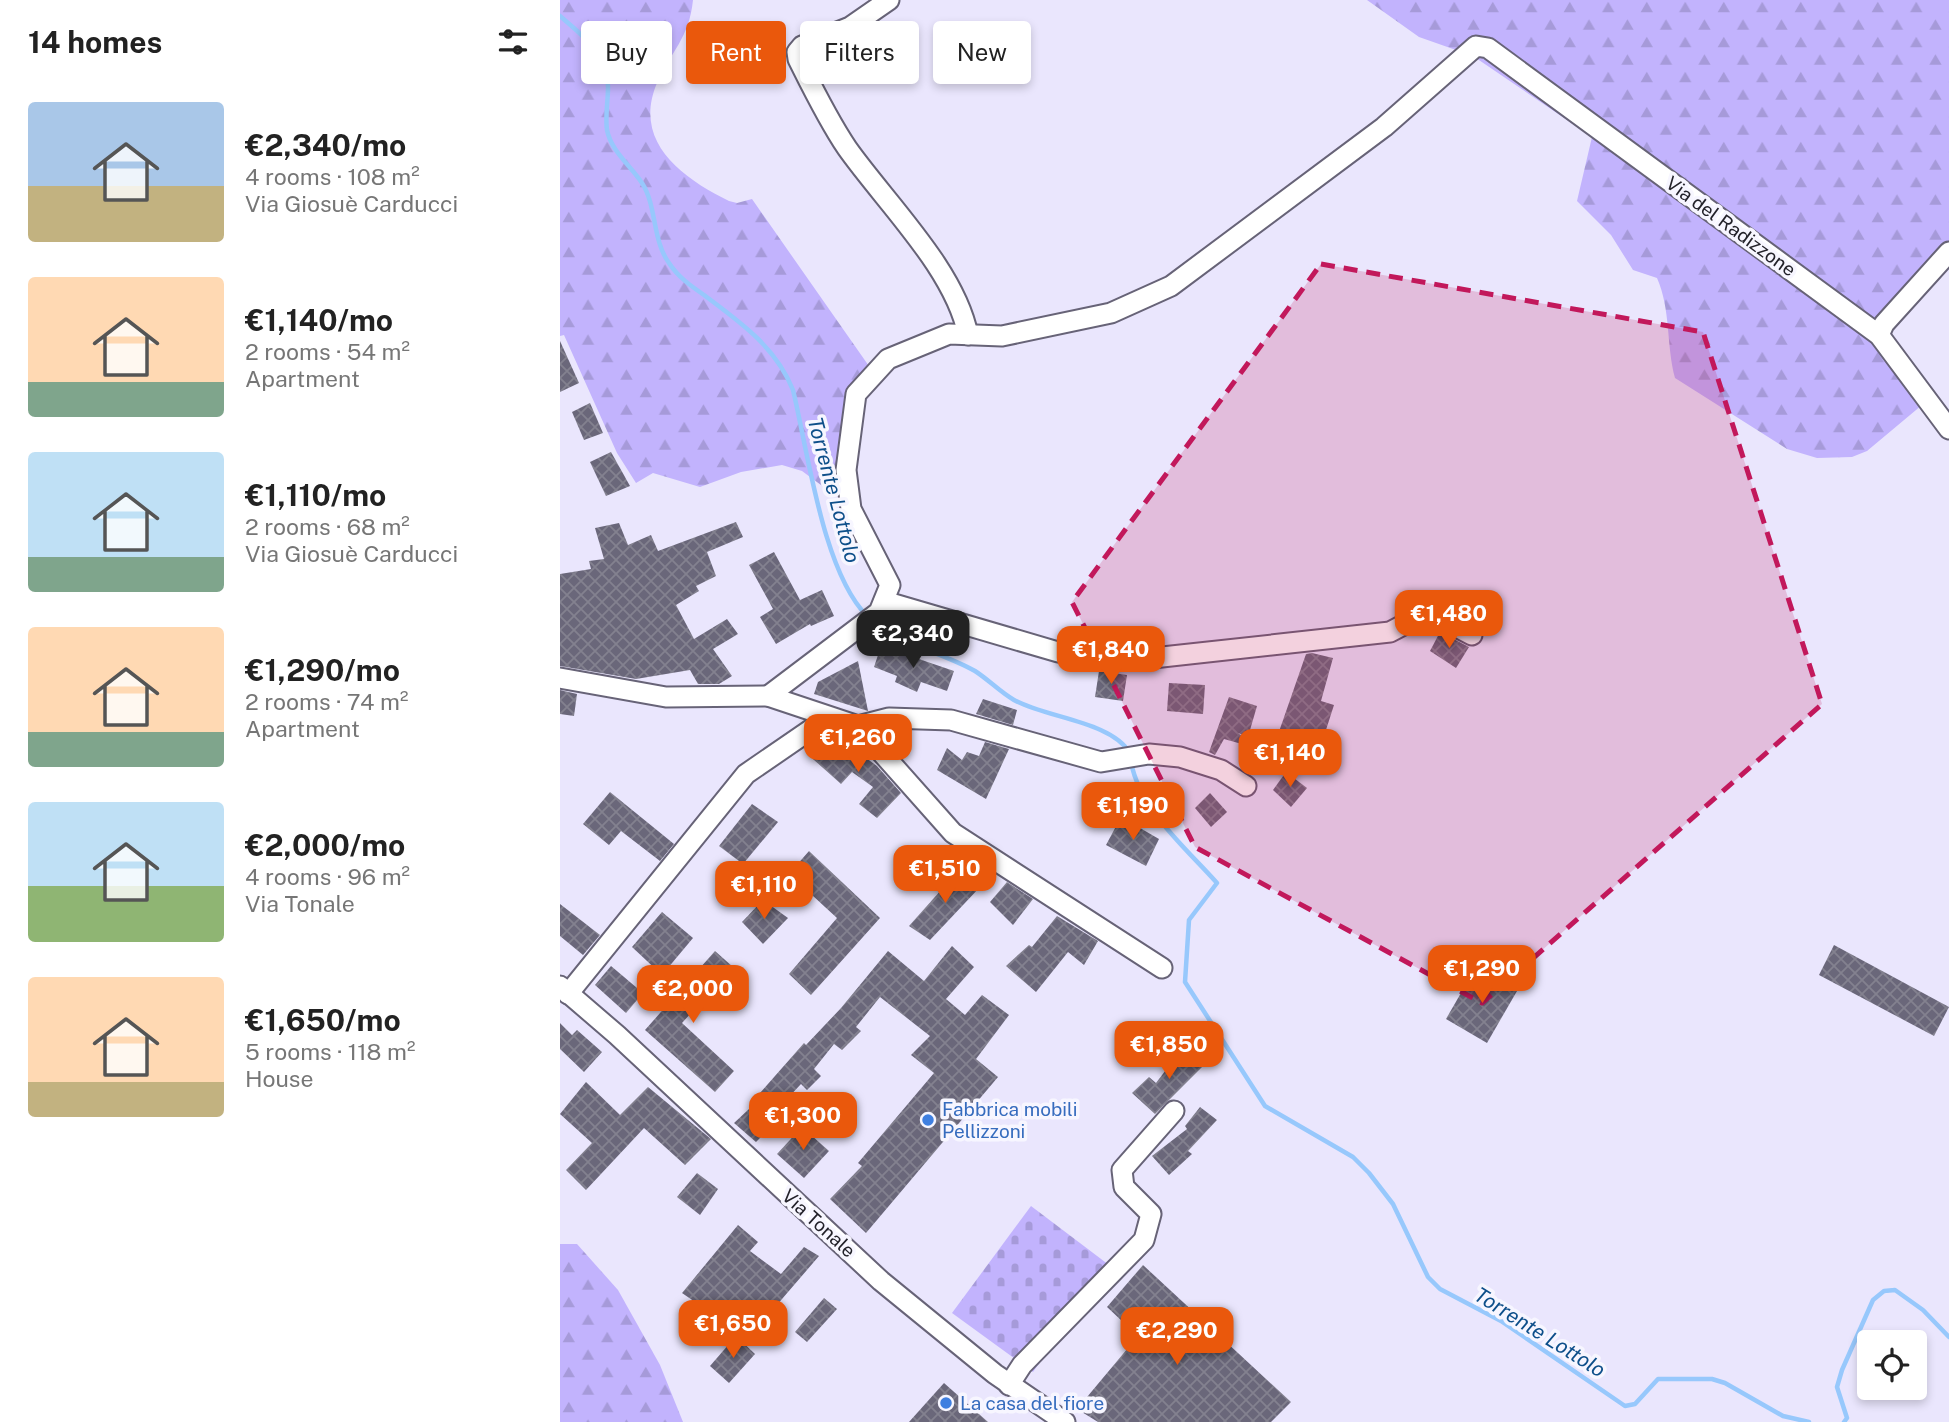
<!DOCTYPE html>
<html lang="en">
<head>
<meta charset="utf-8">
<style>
  :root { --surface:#fff; --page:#f2f2f2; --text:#222; --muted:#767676; --accent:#ea580c }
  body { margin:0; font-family:"Public Sans",sans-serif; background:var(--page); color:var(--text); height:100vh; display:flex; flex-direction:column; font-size:26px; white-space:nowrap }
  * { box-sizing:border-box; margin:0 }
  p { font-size:23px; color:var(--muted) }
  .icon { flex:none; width:38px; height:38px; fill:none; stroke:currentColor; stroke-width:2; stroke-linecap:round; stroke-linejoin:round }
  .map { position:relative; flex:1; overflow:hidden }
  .side { display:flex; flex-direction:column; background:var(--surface); width:560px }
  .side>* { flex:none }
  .hud { position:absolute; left:21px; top:21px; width:665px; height:63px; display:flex; gap:14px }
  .fabs { position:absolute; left:1297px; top:1330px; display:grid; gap:14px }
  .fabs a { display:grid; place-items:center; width:70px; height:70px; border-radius:7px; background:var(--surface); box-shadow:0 4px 10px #0003; font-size:35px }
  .price { position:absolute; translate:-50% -60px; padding:0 16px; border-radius:14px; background:var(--accent); color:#fff; font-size:23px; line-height:46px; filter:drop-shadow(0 2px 4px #0008) }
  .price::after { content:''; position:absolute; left:50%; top:42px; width:21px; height:16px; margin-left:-10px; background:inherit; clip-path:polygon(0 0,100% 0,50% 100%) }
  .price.current { background:#222; color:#fff }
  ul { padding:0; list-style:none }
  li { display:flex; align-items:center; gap:21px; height:175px; padding:0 28px }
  li span { display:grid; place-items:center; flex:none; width:196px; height:140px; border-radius:7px; color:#555 }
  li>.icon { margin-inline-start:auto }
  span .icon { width:84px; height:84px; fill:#fffc; stroke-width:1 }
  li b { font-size:30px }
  h2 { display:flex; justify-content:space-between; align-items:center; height:84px; padding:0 28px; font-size:30px }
  .tag { padding:0 24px; border-radius:7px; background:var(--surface); box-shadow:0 4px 10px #0003; font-size:24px; line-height:63px }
  .tag.current { background:var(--accent); color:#fff }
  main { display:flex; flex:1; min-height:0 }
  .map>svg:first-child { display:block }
  .forest { fill:url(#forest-firs) }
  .cemetery { fill:url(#cemetery-stones) }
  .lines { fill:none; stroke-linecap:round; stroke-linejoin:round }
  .stream { stroke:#97c8fc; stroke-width:4.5 }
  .building { fill:url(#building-cross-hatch) }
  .minor-casing { stroke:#676377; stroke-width:23 }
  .minor { stroke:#fff; stroke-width:19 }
  .marked { fill:#c2185b; fill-opacity:0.2; stroke:#c2185b; stroke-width:5; stroke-dasharray:14 9; stroke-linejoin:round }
  .shop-dot { fill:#3f7fe0; stroke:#f7f6ff; stroke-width:2.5 }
  .labels { text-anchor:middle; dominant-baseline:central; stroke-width:7; stroke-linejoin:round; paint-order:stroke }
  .street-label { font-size:19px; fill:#23222a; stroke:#f7f6ff }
  .shop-label { font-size:19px; fill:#366cbe; stroke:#f7f6ff; text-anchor:start }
  .water-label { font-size:21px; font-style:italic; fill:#0e4f8a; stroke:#f7f6ff }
</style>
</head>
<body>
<main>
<section class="side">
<h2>14 homes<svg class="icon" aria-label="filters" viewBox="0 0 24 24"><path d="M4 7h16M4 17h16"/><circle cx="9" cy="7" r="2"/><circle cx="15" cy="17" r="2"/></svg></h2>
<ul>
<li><span style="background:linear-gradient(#a9c7e8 60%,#c2b280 0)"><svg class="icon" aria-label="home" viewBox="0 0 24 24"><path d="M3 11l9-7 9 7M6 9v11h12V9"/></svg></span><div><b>€2,340/mo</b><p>4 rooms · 108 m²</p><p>Via Giosuè Carducci</p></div></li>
<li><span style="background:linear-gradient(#ffd9b3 75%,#7fa58c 0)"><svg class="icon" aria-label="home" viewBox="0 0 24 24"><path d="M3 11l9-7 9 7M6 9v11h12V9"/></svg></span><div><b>€1,140/mo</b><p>2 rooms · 54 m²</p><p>Apartment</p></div></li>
<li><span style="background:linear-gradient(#bfe0f5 75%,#7fa58c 0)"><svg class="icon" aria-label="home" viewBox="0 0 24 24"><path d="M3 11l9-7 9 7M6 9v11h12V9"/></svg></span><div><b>€1,110/mo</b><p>2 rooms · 68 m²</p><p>Via Giosuè Carducci</p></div></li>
<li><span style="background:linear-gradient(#ffd9b3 75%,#7fa58c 0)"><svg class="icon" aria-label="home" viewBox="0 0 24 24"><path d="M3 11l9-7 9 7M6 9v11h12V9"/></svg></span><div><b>€1,290/mo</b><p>2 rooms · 74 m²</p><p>Apartment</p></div></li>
<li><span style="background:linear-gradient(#bfe0f5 60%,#8fb573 0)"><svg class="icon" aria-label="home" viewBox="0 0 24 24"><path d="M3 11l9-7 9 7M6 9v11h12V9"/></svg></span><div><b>€2,000/mo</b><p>4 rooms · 96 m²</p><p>Via Tonale</p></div></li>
<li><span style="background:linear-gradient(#ffd9b3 75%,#c2b280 0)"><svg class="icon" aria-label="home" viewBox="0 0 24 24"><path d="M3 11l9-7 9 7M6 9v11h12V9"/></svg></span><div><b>€1,650/mo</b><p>5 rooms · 118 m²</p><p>House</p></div></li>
</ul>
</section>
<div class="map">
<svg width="1389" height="1422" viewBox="0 0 1389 1422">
  <defs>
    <pattern id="forest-firs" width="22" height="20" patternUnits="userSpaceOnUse" patternTransform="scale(1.75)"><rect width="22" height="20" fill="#c2b3fd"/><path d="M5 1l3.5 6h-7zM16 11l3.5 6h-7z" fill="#a69ad9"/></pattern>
    <pattern id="cemetery-stones" width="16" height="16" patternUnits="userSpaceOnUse" patternTransform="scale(1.75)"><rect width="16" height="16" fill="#c2b3fd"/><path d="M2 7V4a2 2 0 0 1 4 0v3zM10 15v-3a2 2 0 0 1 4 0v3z" fill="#a69ad9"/></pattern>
    <pattern id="building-cross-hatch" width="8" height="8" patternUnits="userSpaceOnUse" patternTransform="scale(1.75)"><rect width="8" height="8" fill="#6a677a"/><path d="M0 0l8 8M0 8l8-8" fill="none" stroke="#83818f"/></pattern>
  </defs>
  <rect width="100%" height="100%" fill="#eae6fd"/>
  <g class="forest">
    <path d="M 0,0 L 133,0 C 129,39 111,51 97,83 C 72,142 122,178 169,201 L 177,203 L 192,199 L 311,369 L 290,439 L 265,488 L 242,471 L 222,465 L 181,472 L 140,487 L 93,473 L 76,483 L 57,453 L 4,335 L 0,336 Z"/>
    <path d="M 807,0 L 1389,0 L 1389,243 L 1310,335 L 1362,405 L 1307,451 L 1292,457 L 1257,458 L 1227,449 L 1115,378 C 1106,344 1111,310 1097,278 L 1073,270 L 1051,235 L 1017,201 L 1032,137 L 913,56 L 859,37 Z"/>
    <polygon points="0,1244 17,1244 58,1290 100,1365 123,1422 0,1422"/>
  </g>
  <polygon class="cemetery" points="471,1206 549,1265 473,1372 392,1313"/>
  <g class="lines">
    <g class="stream">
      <path d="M 0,16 C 23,36 49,55 48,88 C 48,101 45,117 47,130 C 51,151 71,166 82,183 C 97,206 92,240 109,263 C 118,277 131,286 144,295 C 180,322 216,347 233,390 C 248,452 263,572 307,616"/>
      <path d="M 313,622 C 343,646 382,652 415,671 C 429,680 440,692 454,700 C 486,718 551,721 570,753"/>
      <path d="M 571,762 C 580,810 626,848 657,883 L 629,920 L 625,982 L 705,1106 L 793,1157 L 809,1173 L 833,1204 L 868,1277 L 880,1289 L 941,1321 L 1065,1406 L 1075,1404 L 1098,1379 L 1152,1379 L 1165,1383 L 1223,1416 L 1249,1422"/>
      <polyline points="1284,1422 1287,1418 1277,1387 1282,1370 1313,1300 1324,1291 1335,1290 1363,1310 1389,1337"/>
    </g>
  </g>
  <g class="building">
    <polygon points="0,341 19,383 0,392"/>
    <polygon points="30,403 43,433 24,440 12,412"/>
    <polygon points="51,452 70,486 46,496 30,462"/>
    <polygon points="176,522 183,537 147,552 156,576 136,586 139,591 116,605 134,639 167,619 178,634 153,649 172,676 159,684 138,684 130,670 76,679 0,666 0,574 31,569 29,561 44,559 35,528 59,523 68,545 91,535 98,551"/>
    <polygon points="214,552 240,600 262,590 274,616 251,626 250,624 216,644 200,617 213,609 189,565"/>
    <polygon points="880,632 909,647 896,668 870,651"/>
    <polygon points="321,646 394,671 387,691 361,682 357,692 335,682 337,676 314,667"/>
    <polygon points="752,653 773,658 761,701 774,705 765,733 756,729 746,758 714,746 746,654"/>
    <polygon points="298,661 308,711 254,694 258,682"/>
    <polygon points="539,671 567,675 563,701 535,697"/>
    <polygon points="609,683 645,685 643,714 607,711"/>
    <polygon points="0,690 17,694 14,716 0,714"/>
    <polygon points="669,697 697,706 688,737 678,733 696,748 664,739 655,755 649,752"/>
    <polygon points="423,699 457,710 453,725 416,714"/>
    <polygon points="275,735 317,766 341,793 317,818 299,804 313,787 292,772 281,784 253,759"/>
    <polygon points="425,742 449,749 426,799 377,770 387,748 402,760 407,752 419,756"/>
    <polygon points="726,772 747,788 731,807 713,790"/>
    <polygon points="50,792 114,844 100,861 61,831 49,845 23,824"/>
    <polygon points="650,793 667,812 651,827 635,808"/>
    <polygon points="192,804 218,822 183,864 159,846"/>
    <polygon points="561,817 599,839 586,866 546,845"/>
    <polygon points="249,851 320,918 251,995 229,974 277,918 229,874"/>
    <polygon points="399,870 421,886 370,940 349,926"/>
    <polygon points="447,882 473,899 453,925 430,902"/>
    <polygon points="203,900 228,918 203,944 182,922"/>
    <polygon points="0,904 40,935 23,955 0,936"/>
    <polygon points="102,912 133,938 102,975 72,947"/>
    <polygon points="497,916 538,941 524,965 508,952 476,992 446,966 469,945 472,947"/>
    <polygon points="1274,945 1389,1007 1374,1036 1259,975"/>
    <polygon points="392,946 414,967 386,999 405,1015 422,995 449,1015 416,1059 438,1077 306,1233 270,1199 302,1166 298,1163 374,1073 351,1055 370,1036 320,997 296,1027 301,1031 282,1050 274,1044 254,1069 261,1076 247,1090 241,1084 210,1117 216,1122 196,1142 174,1123 203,1096 200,1093 244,1043 246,1045 281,1008 328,951 364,981"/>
    <polygon points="155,951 173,967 122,1023 174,1071 155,1092 85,1030"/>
    <polygon points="51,966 83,993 66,1013 35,985"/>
    <polygon points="916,967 957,991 927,1043 886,1019"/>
    <polygon points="0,1023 12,1035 17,1030 42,1052 24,1072 0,1049"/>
    <polygon points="624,1046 644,1065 595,1114 572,1093 589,1077 596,1083"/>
    <polygon points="26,1082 60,1115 88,1087 151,1139 125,1165 84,1128 26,1190 6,1170 32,1143 0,1114"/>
    <polygon points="640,1107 657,1120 628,1151 632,1154 609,1175 592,1156 627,1129 625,1126"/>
    <polygon points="242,1127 269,1151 244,1178 217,1154"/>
    <polygon points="137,1173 158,1189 140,1215 117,1197"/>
    <polygon points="178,1225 198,1242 190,1251 221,1274 244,1247 259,1256 186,1341 141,1300 138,1304 122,1293"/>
    <polygon points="583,1265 731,1402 711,1422 538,1422 517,1409 578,1336 547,1307"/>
    <polygon points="264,1298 277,1309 247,1342 235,1332"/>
    <polygon points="176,1336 195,1354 169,1383 150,1366"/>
    <polygon points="384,1383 428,1422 349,1422"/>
  </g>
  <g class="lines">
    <defs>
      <g id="minor">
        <path d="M 329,0 L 290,27 L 242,46 L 237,52 L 238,59 C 253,89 268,120 287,148 C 325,202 395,269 408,335"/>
        <polyline points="1319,335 1324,324 1389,252"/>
        <polyline points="324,601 498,652 593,658 830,632 868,612 912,635"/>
        <polyline points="0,678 106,697 208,696 298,726 393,833 602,968"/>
        <polyline points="208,696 319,612 330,585 291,509 286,470 296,394 328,359 389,334 442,336 551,313 611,286 824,127 916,46 928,48 1319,335 1389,429"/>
        <polyline points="298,726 329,718 391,720 541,762 589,754 620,757 661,770 686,786"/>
        <polyline points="0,986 57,1035 321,1281 435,1374 505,1422"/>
        <polyline points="8,994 186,774 269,717"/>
        <polyline points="449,1385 462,1365 584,1240 591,1214 564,1187 562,1170 614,1111"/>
      </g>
    </defs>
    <use href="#minor" class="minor-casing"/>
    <use href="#minor" class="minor"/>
  </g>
  <path class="marked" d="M 761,264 L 1143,332 L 1262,704 L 922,1003 L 635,847 L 512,602 Z"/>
  <g class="shop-dot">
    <circle cx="368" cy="1120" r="7"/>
    <circle cx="386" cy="1403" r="7"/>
  </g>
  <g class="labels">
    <g class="street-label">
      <text transform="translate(1171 226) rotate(36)">Via del Radizzone</text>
      <text transform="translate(259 1223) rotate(42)">Via Tonale</text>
    </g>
    <g class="shop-label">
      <text x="382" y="1109">Fabbrica mobili<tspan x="382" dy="22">Pellizzoni</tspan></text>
      <text x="400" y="1403">La casa del fiore</text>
    </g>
    <g class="water-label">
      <text transform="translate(274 490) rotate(75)">Torrente Lottolo</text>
      <text transform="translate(980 1332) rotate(32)">Torrente Lottolo</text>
    </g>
  </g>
</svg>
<div class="fabs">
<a><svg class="icon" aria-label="locate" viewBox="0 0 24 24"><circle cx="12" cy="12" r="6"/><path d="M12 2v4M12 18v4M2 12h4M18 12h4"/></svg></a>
</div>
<b class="price" style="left:889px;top:650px">€1,480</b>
<b class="price current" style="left:353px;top:670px">€2,340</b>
<b class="price" style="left:551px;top:686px">€1,840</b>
<b class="price" style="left:298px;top:774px">€1,260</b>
<b class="price" style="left:730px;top:789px">€1,140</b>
<b class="price" style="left:573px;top:842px">€1,190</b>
<b class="price" style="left:385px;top:905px">€1,510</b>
<b class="price" style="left:204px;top:921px">€1,110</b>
<b class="price" style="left:922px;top:1005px">€1,290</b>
<b class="price" style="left:133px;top:1025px">€2,000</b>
<b class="price" style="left:609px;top:1081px">€1,850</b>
<b class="price" style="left:243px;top:1152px">€1,300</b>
<b class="price" style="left:173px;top:1360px">€1,650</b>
<b class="price" style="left:617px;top:1367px">€2,290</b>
<div class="hud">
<a class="tag">Buy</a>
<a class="tag current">Rent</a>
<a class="tag">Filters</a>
<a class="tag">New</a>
</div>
</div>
</main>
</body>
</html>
